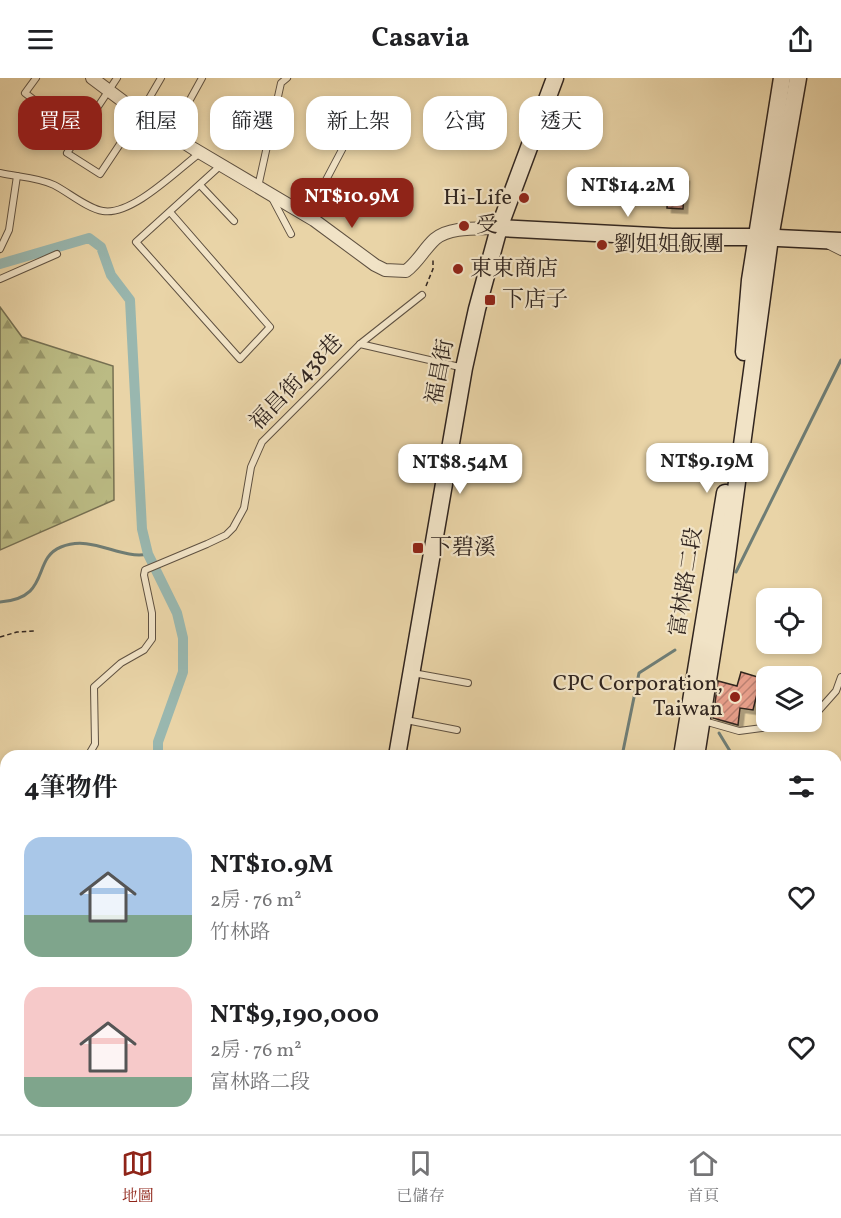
<!DOCTYPE html>
<html lang="zh-TW">
<head>
<meta charset="utf-8">
<style>
  :root { --surface:#fff; --page:#f2f2f2; --text:#202124; --muted:#757577; --line:#e0e0e0; --accent:#8f2418 }
  body { margin:0; font-family:Vollkorn,"Noto Serif TC",serif; background:var(--page); color:var(--text); height:100vh; display:flex; flex-direction:column; font-size:22px; white-space:nowrap }
  * { box-sizing:border-box; margin:0 }
  p { font-size:20px; color:var(--muted) }
  .icon { flex:none; width:33px; height:33px; fill:none; stroke:currentColor; stroke-width:2; stroke-linecap:round; stroke-linejoin:round }
  .map { position:relative; flex:1; overflow:hidden }
  .sheet { position:absolute; left:0px; top:672px; width:842px; height:384px; display:flex; flex-direction:column; background:var(--surface); border-radius:18px 18px 0 0; box-shadow:0 3px 9px #0003 }
  .sheet>* { flex:none }
  .hud { position:absolute; left:18px; top:18px; width:806px; height:54px; display:flex; gap:12px }
  .fabs { position:absolute; left:756px; top:510px; display:grid; gap:12px }
  .fabs a { display:grid; place-items:center; width:66px; height:66px; border-radius:12px; background:var(--surface); box-shadow:0 3px 9px #0003; font-size:30px }
  .price { position:absolute; translate:-50% -51px; padding:0 14px; border-radius:12px; background:#fff; color:#222; font-size:20px; line-height:39px; filter:drop-shadow(0 2px 3px #0008) }
  .price::after { content:''; position:absolute; left:50%; top:36px; width:18px; height:14px; margin-left:-9px; background:inherit; clip-path:polygon(0 0,100% 0,50% 100%) }
  .price.on { background:var(--accent); color:#fff }
  ul { padding:0; list-style:none }
  li { display:flex; align-items:center; gap:18px; height:150px; padding:0 24px }
  li span { display:grid; place-items:center; flex:none; width:168px; height:120px; border-radius:18px; color:#555 }
  li>.icon { margin-inline-start:auto }
  span .icon { width:72px; height:72px; fill:#fffc; stroke-width:1 }
  li b { font-size:26px }
  h2 { display:flex; justify-content:space-between; align-items:center; height:72px; padding:0 24px; font-size:26px }
  .chip { padding:0 21px; border-radius:18px; background:var(--surface); box-shadow:0 3px 9px #0003; font-size:21px; line-height:54px }
  .chip.on { background:var(--accent); color:#fff }
  header { display:flex; justify-content:space-between; align-items:center; height:78px; padding:0 24px; background:var(--surface); font-size:27px; font-weight:700 }
  .tabs { display:flex; justify-content:space-around; align-items:center; height:84px; border-top:2px solid var(--line); background:var(--surface); font-size:16px; color:var(--muted) }
  .tabs a { display:grid; justify-items:center; gap:3px }
  .tabs .on { color:var(--accent) }
  .map>svg:first-child { display:block }
  .forest { fill:url(#forest-firs); stroke:#767052; stroke-width:1.5 }
  .lines { fill:none; stroke-linecap:round; stroke-linejoin:round }
  .stream { stroke:#6f7d75; stroke-width:3 }
  .canal { stroke:#99b7af; stroke-width:10 }
  .building { fill:url(#building-hatch); stroke:#31251f; stroke-width:1.5; filter:url(#shadow) }
  .lane-casing { stroke:#5f5141; stroke-width:8 }
  .street-casing { stroke:#5f5141; stroke-width:14 }
  .secondary-casing { stroke:#31251f; stroke-width:19 }
  .path { stroke:#31251f; stroke-width:1.5; stroke-dasharray:4.5 3; stroke-linecap:butt }
  .lane { stroke:#f1e3c6; stroke-width:6 }
  .street { stroke:#f1e3c6; stroke-width:12 }
  .secondary { stroke:#f1e3c6; stroke-width:16 }
  .poi-dot { fill:#8f2418; stroke:#f1e3c6; stroke-width:2 }
  .labels { text-anchor:middle; dominant-baseline:central; stroke-width:4.5; stroke-linejoin:round; paint-order:stroke }
  .poi-label { font-size:22px; fill:#31251f; stroke:#f1e3c6; text-anchor:start }
  .street-label { font-size:22px; fill:#31251f; stroke:#f1e3c6 }
</style>
</head>
<body>
<header><svg class="icon" aria-label="menu" viewBox="0 0 24 24"><path d="M4 6h16M4 12h16M4 18h16"/></svg>Casavia<svg class="icon" aria-label="share" viewBox="0 0 24 24"><path d="M12 15V3M7 8l5-5 5 5M5 13v7h14v-7"/></svg></header>
<div class="map">
<svg width="841" height="1056" viewBox="0 0 841 1056">
  <defs>
    <pattern id="forest-firs" width="22" height="20" patternUnits="userSpaceOnUse" patternTransform="scale(1.5)"><rect width="22" height="20" fill="#bbbb84"/><path d="M5 1l3.5 6h-7zM16 11l3.5 6h-7z" fill="#99986b"/></pattern>
    <pattern id="building-hatch" width="6" height="6" patternUnits="userSpaceOnUse" patternTransform="scale(1.5)"><rect width="6" height="6" fill="#e59d88"/><path d="M-1 1l2-2M0 6l6-6M5 7l2-2" fill="none" stroke="#ba806f"/></pattern>
    <filter id="shadow"><feDropShadow dx="4.5" dy="4.5" stdDeviation="0" flood-color="#0004"/></filter>
  </defs>
  <rect width="100%" height="100%" fill="#e9d4a7"/>
  <filter id="stains"><feTurbulence type="fractalNoise" baseFrequency=".00333" numOctaves="4"/><feColorMatrix values="0 0 0 0 .2 0 0 0 0 .09 0 0 0 0 .02 0 0 0 .5 -.17"/></filter>
  <radialGradient id="worn" r=".72"><stop offset=".6" stop-color="#630" stop-opacity="0"/><stop offset="1" stop-color="#630" stop-opacity=".3"/></radialGradient>
  <polygon class="forest" points="0,229 22,259 113,288 114,422 0,472"/>
  <g class="lines">
    <g class="stream">
      <polyline points="736,494 841,282"/>
      <path d="M 0,524 C 52,520 31,481 61,469 C 92,456 120,482 148,476"/>
      <polyline points="719,655 733,678"/>
      <polyline points="622,678 639,595 675,572"/>
      <polyline points="456,1056 458,1050"/>
    </g>
    <g class="canal">
      <polyline points="0,186 89,160 101,169 111,197 130,222 142,451 148,476 177,535 183,560 183,594 158,664 158,678"/>
      <polyline points="69,1056 70,1050"/>
    </g>
  </g>
  <g class="building">
    <polygon points="669,97 685,99 683,131 667,130"/>
    <polygon points="741,594 761,600 753,632 740,630 738,647 713,640 718,603 737,608"/>
  </g>
  <g class="lines">
    <defs>
      <g id="lane">
        <polyline points="36,0 25,15 80,57"/>
        <polyline points="117,0 67,75 100,96 140,36 161,0"/>
        <polyline points="171,56 202,0"/>
        <path d="M 0,95 C 18,99 37,99 54,107 C 68,114 88,131 103,133 C 132,138 177,92 200,75"/>
        <polyline points="200,107 234,143"/>
        <polyline points="258,109 281,5 287,0"/>
        <polyline points="272,120 291,156"/>
        <polyline points="170,134 270,249 240,281 136,164 221,87"/>
        <polyline points="307,138 345,66"/>
        <polyline points="829,168 841,174"/>
        <polyline points="0,171 9,152 17,98"/>
        <polyline points="0,201 57,176"/>
        <polyline points="360,266 422,217"/>
        <polyline points="413,595 468,605"/>
        <polyline points="812,640 836,613 841,599"/>
        <polyline points="406,642 457,652"/>
        <polyline points="704,643 739,653 808,644"/>
        <polyline points="88,678 95,666 94,609 121,585 144,572 152,561 152,535 144,497 145,492 207,466 226,457 233,450 244,430 251,389 262,364 360,266 464,290"/>
        <polyline points="0,731 6,740"/>
        <polyline points="0,746 6,743"/>
        <polyline points="0,775 6,772"/>
        <polyline points="836,780 841,784"/>
        <polyline points="0,829 6,817"/>
        <polyline points="836,899 841,899"/>
        <polyline points="836,946 841,945"/>
      </g>
      <path id="street" d="M 92,0 L 140,36 L 194,71 L 314,142 L 375,187 L 385,192 L 406,193 C 418,184 424,171 435,161 C 450,148 479,151 499,150"/>
      <g id="secondary">
        <polyline points="499,150 672,159 758,159 841,163"/>
        <polyline points="744,274 750,202 782,0"/>
        <polyline points="397,678 464,290 477,231 499,150 555,0"/>
        <polyline points="682,678 725,415"/>
        <polyline points="696,678 724,500 770,160 798,0"/>
        <polyline points="336,1056 337,1050"/>
        <polyline points="607,1056 609,1050"/>
        <polyline points="620,1056 622,1050"/>
      </g>
    </defs>
    <use href="#lane" class="lane-casing"/>
    <use href="#street" class="street-casing"/>
    <use href="#secondary" class="secondary-casing"/>
    <g class="path">
      <polyline points="426,208 433,191 433,181"/>
      <polyline points="0,559 17,554 36,553"/>
    </g>
    <use href="#lane" class="lane"/>
    <use href="#street" class="street"/>
    <use href="#secondary" class="secondary"/>
  </g>
  <g class="poi-dot">
    <circle cx="524" cy="120" r="6"/>
    <circle cx="464" cy="148" r="6"/>
    <circle cx="602" cy="167" r="6"/>
    <circle cx="458" cy="191" r="6"/>
    <rect x="484" y="216" width="12" height="12" rx="3"/>
    <rect x="412" y="464" width="12" height="12" rx="3"/>
    <circle cx="735" cy="619" r="6"/>
  </g>
  <g class="labels">
    <g class="poi-label">
      <text x="512" y="120" text-anchor="end">Hi-Life</text>
      <text x="476" y="148">受</text>
      <text x="614" y="167">劉姐姐飯團</text>
      <text x="470" y="191">東東商店</text>
      <text x="502" y="222">下店子</text>
      <text x="430" y="470">下碧溪</text>
      <text x="723" y="606" text-anchor="end">CPC Corporation,<tspan x="723" dy="25">Taiwan</tspan></text>
    </g>
    <g class="street-label">
      <text transform="translate(441 294) rotate(-79)">福昌街</text>
      <text transform="translate(297 305) rotate(-46)">福昌街438巷</text>
      <text transform="translate(687 504) rotate(-81)">富林路二段</text>
    </g>
  </g>
  <rect width="100%" height="100%" filter="url(#stains)"/>
  <rect width="100%" height="100%" fill="url(#worn)"/>
</svg>
<div class="fabs">
<a><svg class="icon" aria-label="locate" viewBox="0 0 24 24"><circle cx="12" cy="12" r="6"/><path d="M12 2v4M12 18v4M2 12h4M18 12h4"/></svg></a>
<a><svg class="icon" aria-label="layers" viewBox="0 0 24 24"><path d="M12 4l9 5-9 5-9-5zM3 14l9 5 9-5"/></svg></a>
</div>
<b class="price" style="left:628px;top:140px">NT$14.2M</b>
<b class="price on" style="left:352px;top:151px">NT$10.9M</b>
<b class="price" style="left:707px;top:416px">NT$9.19M</b>
<b class="price" style="left:460px;top:417px">NT$8.54M</b>
<div class="hud">
<a class="chip on">買屋</a>
<a class="chip">租屋</a>
<a class="chip">篩選</a>
<a class="chip">新上架</a>
<a class="chip">公寓</a>
<a class="chip">透天</a>
</div>
<section class="sheet">
<h2>4筆物件<svg class="icon" aria-label="filters" viewBox="0 0 24 24"><path d="M4 7h16M4 17h16"/><circle cx="9" cy="7" r="2"/><circle cx="15" cy="17" r="2"/></svg></h2>
<ul>
<li><span style="background:linear-gradient(#a9c7e8 65%,#7fa58c 0)"><svg class="icon" aria-label="home" viewBox="0 0 24 24"><path d="M3 11l9-7 9 7M6 9v11h12V9"/></svg></span><div><b>NT$10.9M</b><p>2房 · 76 m²</p><p>竹林路</p></div><svg class="icon" aria-label="heart" viewBox="0 0 24 24"><path d="M12 20l-8-8c-3-5 5-10 8-4 3-6 11-1 8 4z"/></svg></li>
<li><span style="background:linear-gradient(#f6c9c9 75%,#7fa58c 0)"><svg class="icon" aria-label="home" viewBox="0 0 24 24"><path d="M3 11l9-7 9 7M6 9v11h12V9"/></svg></span><div><b>NT$9,190,000</b><p>2房 · 76 m²</p><p>富林路二段</p></div><svg class="icon" aria-label="heart" viewBox="0 0 24 24"><path d="M12 20l-8-8c-3-5 5-10 8-4 3-6 11-1 8 4z"/></svg></li>
</ul>
</section>
</div>
<nav class="tabs">
<a class="on"><svg class="icon" aria-label="map" viewBox="0 0 24 24"><path d="M3 6l6-2 6 2 6-2v14l-6 2-6-2-6 2zM9 4v14M15 6v14"/></svg>地圖</a>
<a><svg class="icon" aria-label="saved" viewBox="0 0 24 24"><path d="M7 4h10v16l-5-4-5 4z"/></svg>已儲存</a>
<a><svg class="icon" aria-label="home" viewBox="0 0 24 24"><path d="M3 11l9-7 9 7M6 9v11h12V9"/></svg>首頁</a>
</nav>
</body>
</html>
